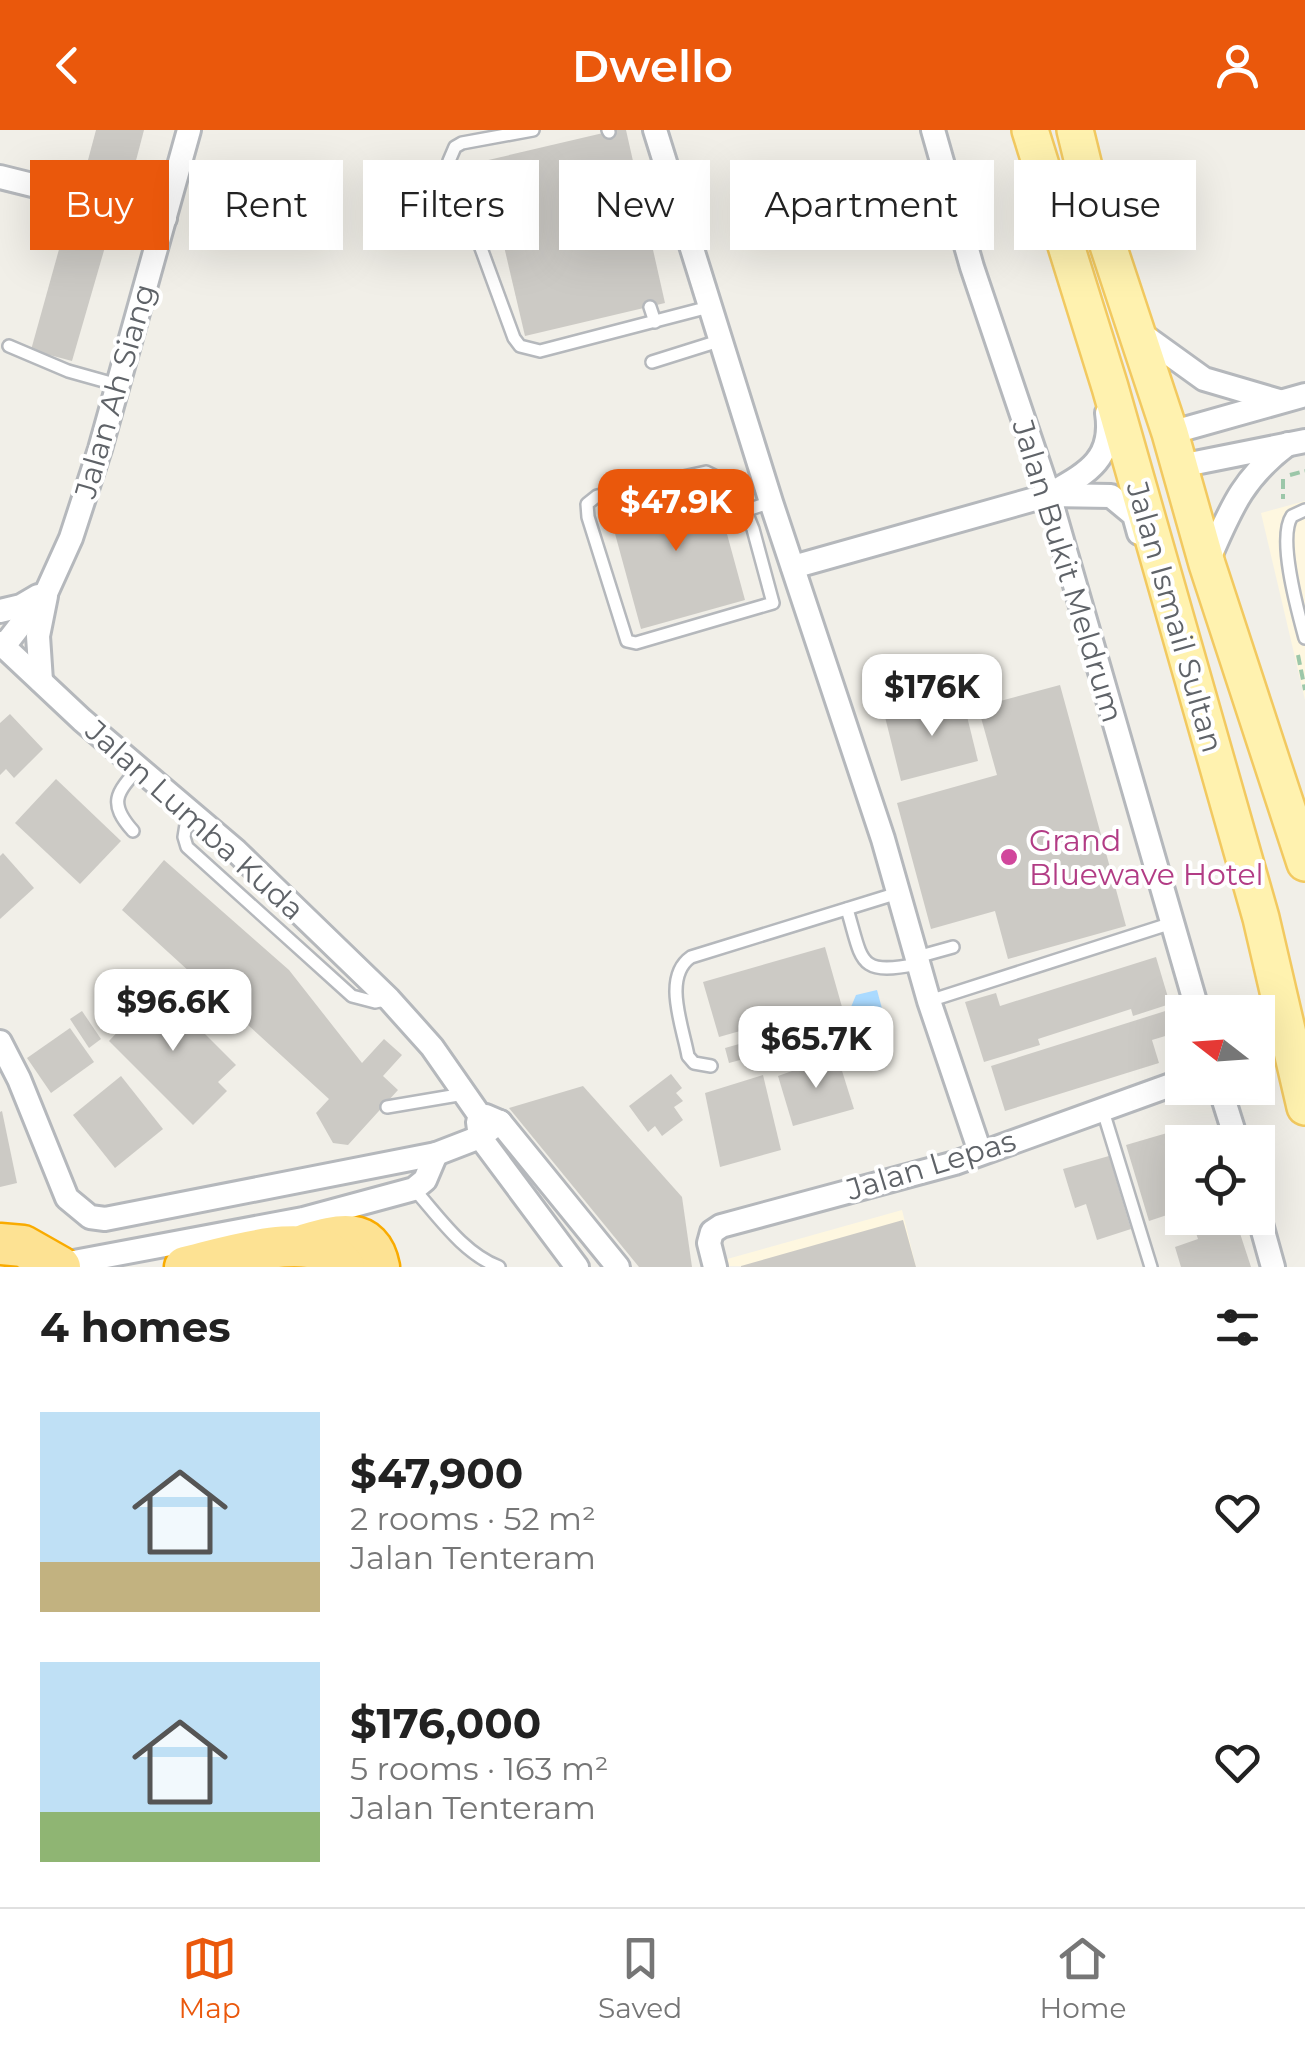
<!DOCTYPE html>
<html lang="en">
<head>
<meta charset="utf-8">
<style>
  :root { --surface:#fff; --page:#f6f6f6; --text:#222; --muted:#767676; --line:#e0e0e0; --accent:#ea580c }
  body { margin:0; font-family:Montserrat,sans-serif; background:var(--page); color:var(--text); height:100vh; display:flex; flex-direction:column; font-size:38px; white-space:nowrap }
  * { box-sizing:border-box; margin:0 }
  p { font-size:32px; color:var(--muted) }
  .icon { flex:none; width:55px; height:55px; fill:none; stroke:currentColor; stroke-width:2; stroke-linecap:round; stroke-linejoin:round }
  .map { position:relative; height:1137px; overflow:hidden }
  .panel { display:flex; flex-direction:column; background:var(--surface); flex:1 }
  .panel>* { flex:none }
  .guide { position:absolute; left:30px; top:30px; width:1245px; height:90px; display:flex; gap:20px }
  .needle { width:65px; rotate:287deg }
  .fabs { position:absolute; left:1165px; top:865px; display:grid; gap:20px }
  .fabs a { display:grid; place-items:center; width:110px; height:110px; border-radius:0px; background:var(--surface); box-shadow:0 10px 40px #0002; font-size:50px }
  .price { position:absolute; translate:-50% -85px; padding:0 22px; border-radius:20px; background:#fff; color:#222; font-size:32px; line-height:65px; filter:drop-shadow(0 2px 5px #0008) }
  .price::after { content:''; position:absolute; left:50%; top:60px; width:30px; height:22px; margin-left:-15px; background:inherit; clip-path:polygon(0 0,100% 0,50% 100%) }
  .price.active { background:var(--accent); color:#fff }
  ul { padding:0; list-style:none }
  li { display:flex; align-items:center; gap:30px; height:250px; padding:0 40px }
  li span { display:grid; place-items:center; flex:none; width:280px; height:200px; border-radius:0px; color:#555 }
  li>.icon { margin-inline-start:auto }
  span .icon { width:120px; height:120px; fill:#fffc; stroke-width:1 }
  li b { font-size:42px }
  h2 { display:flex; justify-content:space-between; align-items:center; height:120px; padding:0 40px; font-size:42px }
  .pill { padding:0 35px; border-radius:0px; background:var(--surface); box-shadow:0 10px 40px #0002; font-size:35px; line-height:90px }
  .pill.active { background:var(--accent); color:#fff }
  header { display:flex; justify-content:space-between; align-items:center; height:130px; padding:0 40px; background:var(--accent); color:#fff; font-size:45px; font-weight:600 }
  .tabs { display:flex; justify-content:space-around; align-items:center; height:140px; border-top:2px solid var(--line); background:var(--surface); font-size:28px; color:var(--muted) }
  .tabs a { display:grid; justify-items:center; gap:5px }
  .tabs .active { color:var(--accent) }
  .map>svg:first-child { display:block }
  .commercial { fill:#fef7e0 }
  .water { fill:#aadaff }
  .building { fill:#cccac5 }
  .lines { fill:none; stroke-linecap:round; stroke-linejoin:round }
  .lane-casing { stroke:#b5b8bc; stroke-width:16 }
  .street-casing { stroke:#b5b8bc; stroke-width:28 }
  .primary-casing { stroke:#f2c960; stroke-width:40 }
  .highway-casing { stroke:#f9ab00; stroke-width:45 }
  .path { stroke:#9cc7a9; stroke-width:4; stroke-dasharray:10 5; stroke-linecap:butt }
  .lane { stroke:#fff; stroke-width:11 }
  .street { stroke:#fff; stroke-width:22 }
  .primary { stroke:#fff2af; stroke-width:35 }
  .highway { stroke:#fde293; stroke-width:40 }
  .hotel-dot { fill:#d1479c; stroke:#fff; stroke-width:4 }
  .labels { text-anchor:middle; dominant-baseline:central; stroke-width:8; stroke-linejoin:round; paint-order:stroke }
  .street-label { font-size:30px; fill:#5f6368; stroke:#fff }
  .hotel-label { font-size:30px; fill:#b23c85; stroke:#fff; text-anchor:start }
</style>
</head>
<body>
<header><svg class="icon" aria-label="back" viewBox="0 0 24 24"><path d="M15 5l-7 7 7 7"/></svg>Dwello<svg class="icon" aria-label="person" viewBox="0 0 24 24"><circle cx="12" cy="8" r="4"/><path d="M4 21q1-7 8-7t8 7"/></svg></header>
<div class="map">
<svg width="1305" height="1137" viewBox="0 0 1305 1137">
  <rect width="100%" height="100%" fill="#f1efe8"/>
  <g class="commercial">
    <polygon points="1305,371 1305,570 1261,383"/>
    <polygon points="902,1080 916,1137 702,1136"/>
  </g>
  <polygon class="water" points="877,860 884,886 856,894 851,877 856,865"/>
  <g class="building">
    <polygon points="96,0 144,0 133,42 88,30"/>
    <polygon points="616,0 626,0 665,173 525,206 484,31"/>
    <polygon points="63,105 105,117 72,231 31,220"/>
    <polygon points="712,349 745,470 641,499 608,378"/>
    <polygon points="1060,555 1126,796 1008,829 995,781 931,799 897,673 997,645 978,577"/>
    <polygon points="962,566 978,631 901,651 885,587"/>
    <polygon points="10,584 43,619 14,648 6,639 0,645 0,593"/>
    <polygon points="56,649 121,711 80,754 15,693"/>
    <polygon points="3,723 34,758 0,789 0,726"/>
    <polygon points="164,730 289,840 362,933 384,909 402,925 383,946 398,960 348,1015 333,1013 316,983 329,969 122,780"/>
    <polygon points="825,817 850,905 822,913 821,908 729,933 725,918 782,902 780,898 788,896 786,888 719,907 703,852"/>
    <polygon points="1156,827 1170,874 1133,886 1131,879 1038,909 1040,915 984,932 965,872 996,863 1000,876"/>
    <polygon points="155,854 236,935 218,952 227,961 193,995 109,911 127,892 122,887"/>
    <polygon points="1178,877 1182,901 1152,910 1159,933 1005,981 991,936"/>
    <polygon points="82,881 101,909 89,918 70,889"/>
    <polygon points="70,898 94,932 51,963 27,928"/>
    <polygon points="837,925 854,979 793,996 778,946"/>
    <polygon points="671,944 682,958 676,963 683,971 674,977 683,990 662,1006 655,996 648,1002 629,976"/>
    <polygon points="763,945 781,1020 720,1037 705,963"/>
    <polygon points="121,946 163,999 115,1038 73,985"/>
    <polygon points="583,956 682,1067 692,1137 639,1137 509,978"/>
    <polygon points="2,981 17,1053 0,1057 0,982"/>
    <polygon points="1191,996 1213,1007 1215,1012 1182,1012 1182,1080 1149,1091 1126,1015"/>
    <polygon points="1109,1026 1131,1099 1097,1110 1086,1074 1075,1078 1063,1039"/>
    <polygon points="1191,1088 1235,1088 1251,1137 1181,1137 1175,1117 1198,1109"/>
    <polygon points="903,1090 916,1137 741,1137 741,1136"/>
  </g>
  <g class="lines">
    <defs>
      <g id="lane">
        <polyline points="533,0 462,13 455,17 449,31 514,208 520,216 540,221 713,176"/>
        <polyline points="608,0 609,2"/>
        <polyline points="650,177 655,192"/>
        <polyline points="9,216 68,241 118,255"/>
        <polyline points="652,232 722,210"/>
        <polygon points="706,342 736,357 753,399 773,473 636,513 627,511 588,387 587,374 597,366"/>
        <path d="M 1305,380 L 1292,386 C 1277,408 1298,482 1305,508"/>
        <polyline points="729,386 771,372"/>
        <polyline points="188,682 184,707 187,717 352,866 375,872 389,869"/>
        <path d="M 133,701 C 108,673 116,663 139,638"/>
        <path d="M 847,779 C 863,832 857,846 918,834"/>
        <polyline points="917,827 953,817"/>
        <polyline points="929,871 1172,793"/>
        <path d="M 711,936 L 694,933 L 688,926 C 683,897 662,847 691,827 L 898,763"/>
        <polyline points="387,977 464,964"/>
        <polyline points="1103,981 1151,1137"/>
        <path d="M 414,1059 C 439,1087 463,1123 499,1137"/>
      </g>
      <g id="street">
        <polyline points="655,0 771,372 883,709 929,871 980,1022"/>
        <polyline points="933,0 972,137 1049,365 1198,882"/>
        <polyline points="0,47 165,88"/>
        <polyline points="1136,200 1204,249 1279,271"/>
        <polyline points="1170,303 1305,265"/>
        <polyline points="1180,336 1305,311"/>
        <path d="M 1052,363 C 1087,343 1114,329 1107,283"/>
        <path d="M 1207,433 C 1230,381 1241,349 1288,314"/>
        <polyline points="793,437 1049,365 1111,366 1134,385 1139,403"/>
        <polyline points="0,481 21,476 38,466"/>
        <polyline points="0,513 82,590 236,721 389,869 432,917 478,983"/>
        <polyline points="4,516 47,461 71,408 100,319 189,0"/>
        <polyline points="41,551 38,506 46,466"/>
        <polyline points="0,912 19,949 67,1068 90,1087 105,1089 436,1024 480,1007 500,992"/>
        <polyline points="1220,958 1237,1012"/>
        <polyline points="486,986 500,992 618,1137"/>
        <polyline points="478,992 480,1007 577,1137"/>
        <polyline points="1258,1083 1273,1137"/>
        <polyline points="58,1135 303,1089 414,1059 425,1050 436,1024"/>
        <polyline points="715,1137 709,1113 712,1102 721,1096 955,1033 1182,951"/>
      </g>
      <g id="primary">
        <polyline points="1030,0 1110,257 1261,788 1305,977"/>
        <polyline points="1075,0 1090,61 1170,303 1207,434 1305,733"/>
      </g>
      <g id="highway">
        <polyline points="0,1114 23,1116 60,1137"/>
        <path d="M 306,1114 C 337,1105 371,1095 379,1137"/>
        <path d="M 185,1137 C 224,1128 319,1095 344,1137"/>
      </g>
    </defs>
    <use href="#lane" class="lane-casing"/>
    <use href="#street" class="street-casing"/>
    <use href="#primary" class="primary-casing"/>
    <use href="#highway" class="highway-casing"/>
    <g class="path">
      <polyline points="1290,345 1305,341"/>
      <polyline points="1283,349 1283,369"/>
      <polyline points="1298,525 1305,560"/>
    </g>
    <use href="#lane" class="lane"/>
    <use href="#street" class="street"/>
    <use href="#primary" class="primary"/>
    <use href="#highway" class="highway"/>
  </g>
  <circle class="hotel-dot" cx="1009" cy="727" r="10"/>
  <g class="labels">
    <g class="street-label">
      <text transform="translate(115 261) rotate(-74)">Jalan Ah Siang</text>
      <text transform="translate(1068 441) rotate(73)">Jalan Bukit Meldrum</text>
      <text transform="translate(1175 487) rotate(74)">Jalan Ismail Sultan</text>
      <text transform="translate(195 690) rotate(42)">Jalan Lumba Kuda</text>
      <text transform="translate(931 1035) rotate(-17)">Jalan Lepas</text>
    </g>
    <g class="hotel-label">
      <text x="1029" y="710">Grand<tspan x="1029" dy="34">Bluewave Hotel</tspan></text>
    </g>
  </g>
</svg>
<div class="fabs">
<a><svg class="needle" viewBox="-14 -14 28 28"><path d="M0-13l5 13h-10z" fill="#e53935"/><path d="M0 13l5-13h-10z" fill="#767676"/></svg></a>
<a><svg class="icon" aria-label="locate" viewBox="0 0 24 24"><circle cx="12" cy="12" r="6"/><path d="M12 2v4M12 18v4M2 12h4M18 12h4"/></svg></a>
</div>
<b class="price active" style="left:676px;top:424px">$47.9K</b>
<b class="price" style="left:932px;top:609px">$176K</b>
<b class="price" style="left:173px;top:924px">$96.6K</b>
<b class="price" style="left:816px;top:961px">$65.7K</b>
<div class="guide">
<a class="pill active">Buy</a>
<a class="pill">Rent</a>
<a class="pill">Filters</a>
<a class="pill">New</a>
<a class="pill">Apartment</a>
<a class="pill">House</a>
</div>
</div>
<section class="panel">
<h2>4 homes<svg class="icon" aria-label="filters" viewBox="0 0 24 24"><path d="M4 7h16M4 17h16"/><circle cx="9" cy="7" r="2"/><circle cx="15" cy="17" r="2"/></svg></h2>
<ul>
<li><span style="background:linear-gradient(#bfe0f5 75%,#c2b280 0)"><svg class="icon" aria-label="home" viewBox="0 0 24 24"><path d="M3 11l9-7 9 7M6 9v11h12V9"/></svg></span><div><b>$47,900</b><p>2 rooms · 52 m²</p><p>Jalan Tenteram</p></div><svg class="icon" aria-label="heart" viewBox="0 0 24 24"><path d="M12 20l-8-8c-3-5 5-10 8-4 3-6 11-1 8 4z"/></svg></li>
<li><span style="background:linear-gradient(#bfe0f5 75%,#8fb573 0)"><svg class="icon" aria-label="home" viewBox="0 0 24 24"><path d="M3 11l9-7 9 7M6 9v11h12V9"/></svg></span><div><b>$176,000</b><p>5 rooms · 163 m²</p><p>Jalan Tenteram</p></div><svg class="icon" aria-label="heart" viewBox="0 0 24 24"><path d="M12 20l-8-8c-3-5 5-10 8-4 3-6 11-1 8 4z"/></svg></li>
</ul>
</section>
<nav class="tabs">
<a class="active"><svg class="icon" aria-label="map" viewBox="0 0 24 24"><path d="M3 6l6-2 6 2 6-2v14l-6 2-6-2-6 2zM9 4v14M15 6v14"/></svg>Map</a>
<a><svg class="icon" aria-label="saved" viewBox="0 0 24 24"><path d="M7 4h10v16l-5-4-5 4z"/></svg>Saved</a>
<a><svg class="icon" aria-label="home" viewBox="0 0 24 24"><path d="M3 11l9-7 9 7M6 9v11h12V9"/></svg>Home</a>
</nav>
</body>
</html>
